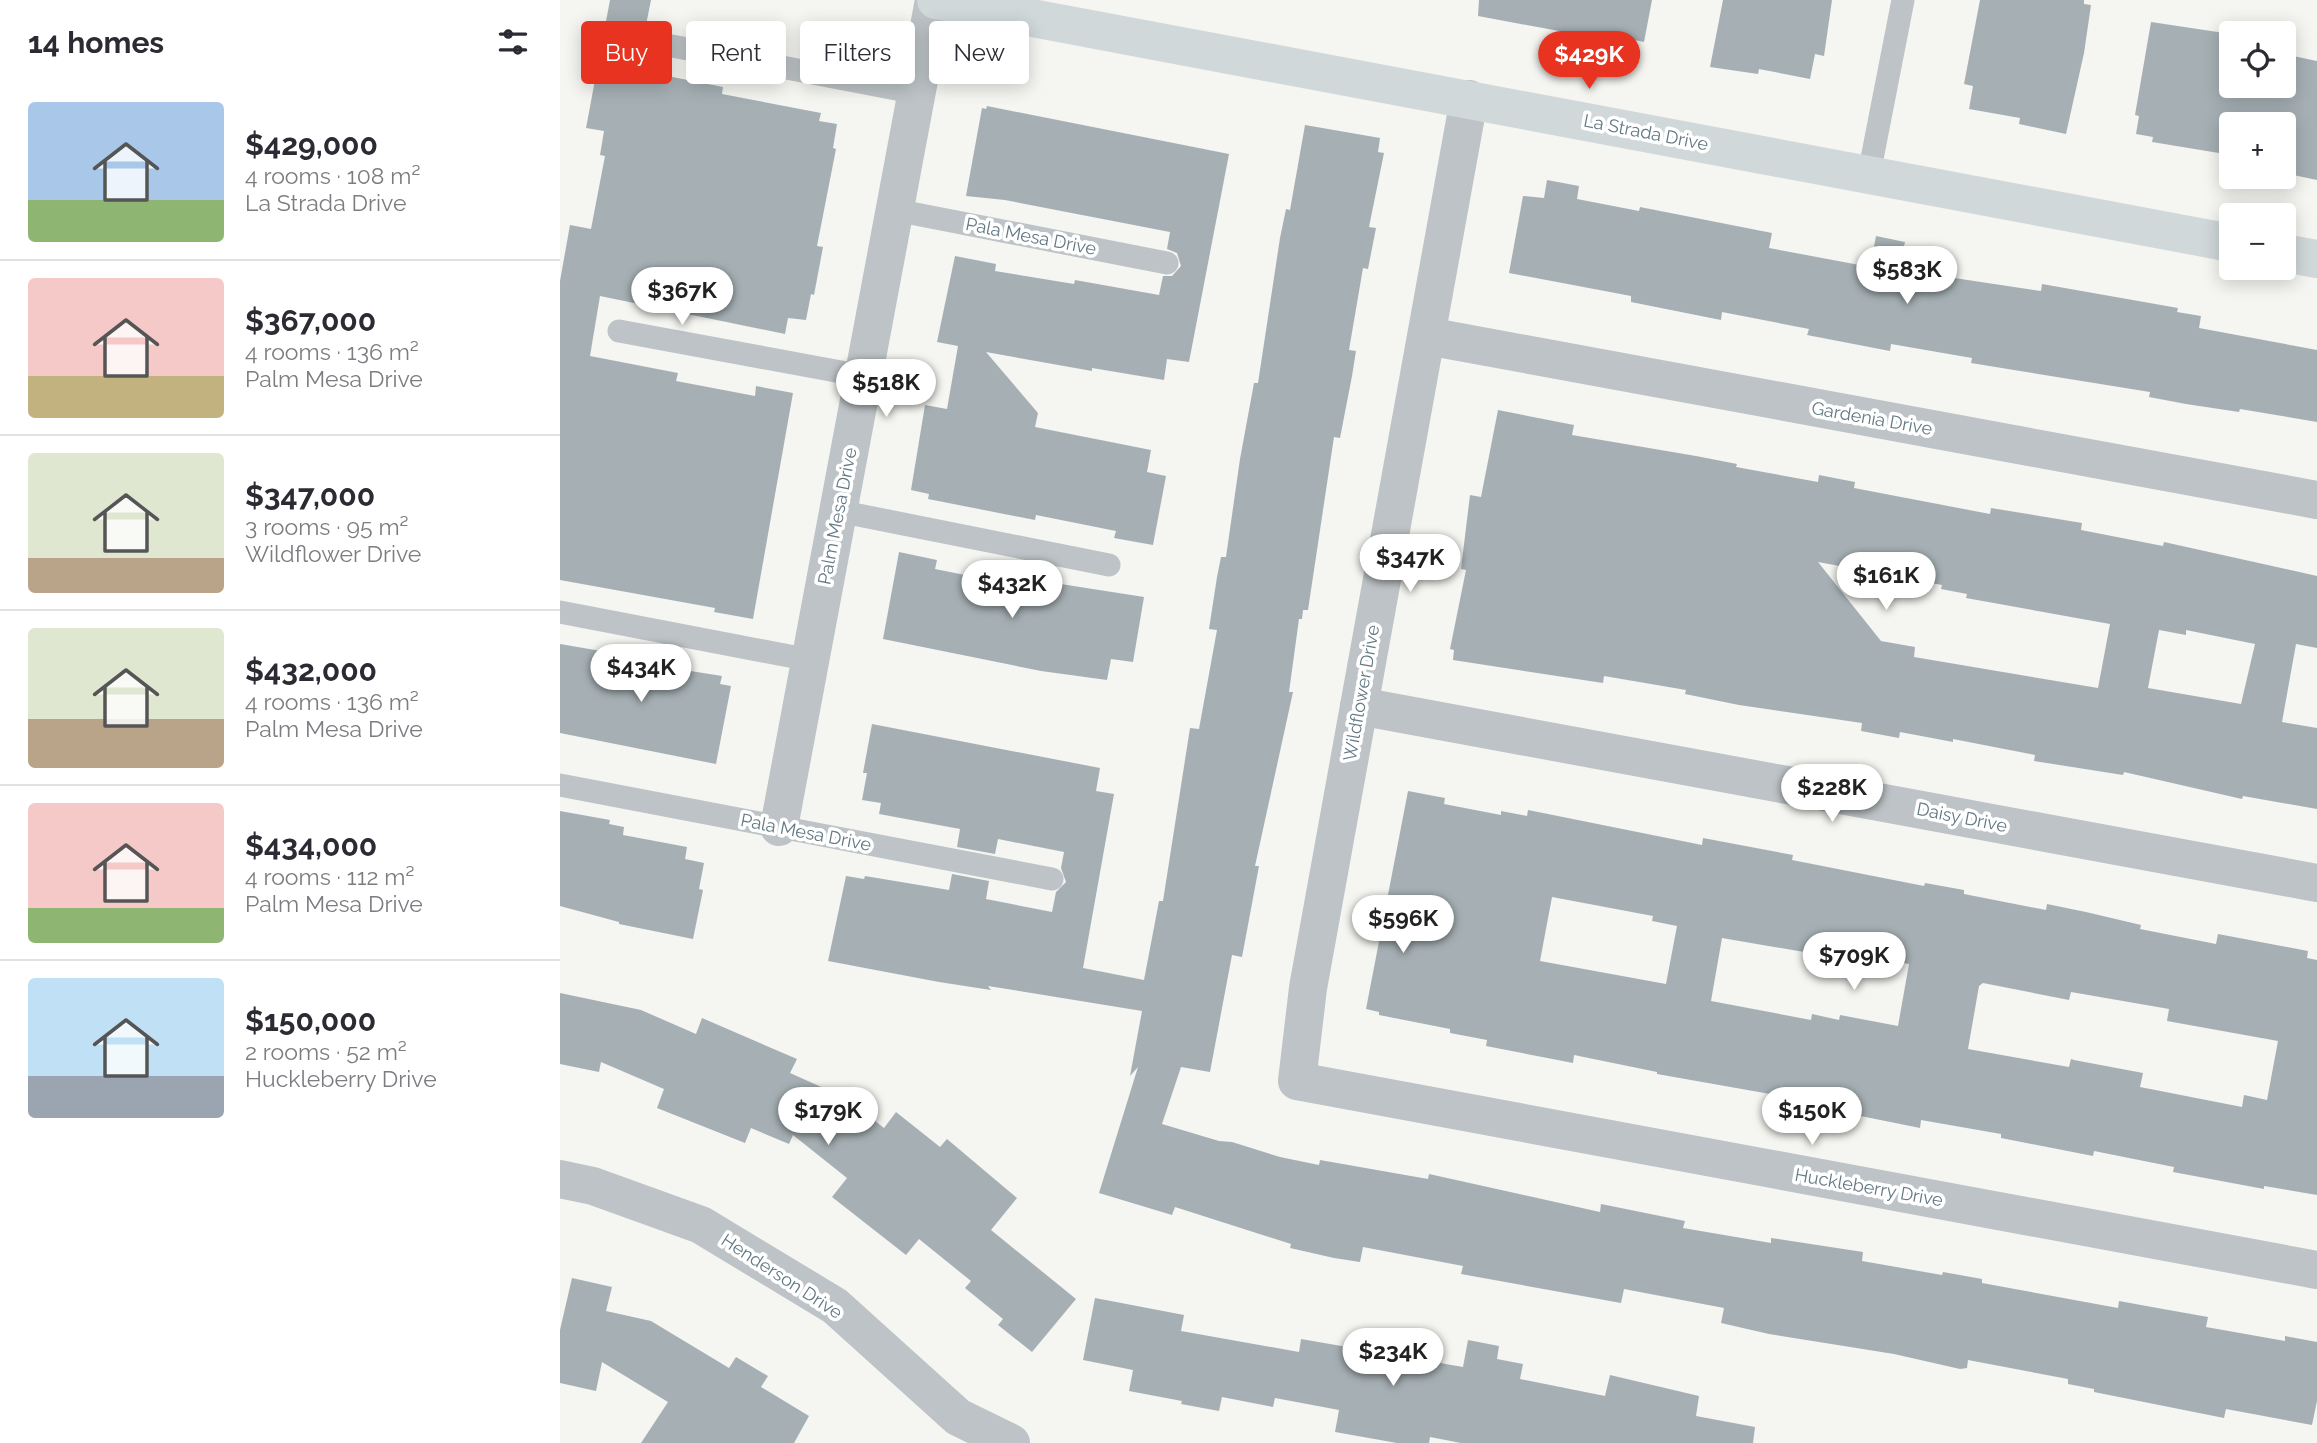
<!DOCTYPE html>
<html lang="en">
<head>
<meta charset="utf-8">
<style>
  :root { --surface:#fff; --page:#f2f2f3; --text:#2b2b33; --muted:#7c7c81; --line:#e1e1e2; --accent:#e7331f }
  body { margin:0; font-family:Raleway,sans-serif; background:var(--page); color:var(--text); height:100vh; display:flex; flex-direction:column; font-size:26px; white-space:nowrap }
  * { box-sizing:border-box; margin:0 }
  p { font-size:23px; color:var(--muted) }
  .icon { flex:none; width:38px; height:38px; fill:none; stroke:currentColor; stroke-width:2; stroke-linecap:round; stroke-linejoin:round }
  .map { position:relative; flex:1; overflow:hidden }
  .sheet { display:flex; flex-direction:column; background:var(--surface); width:560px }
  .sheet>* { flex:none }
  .hud { position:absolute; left:21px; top:21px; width:665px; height:63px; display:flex; gap:14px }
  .fabs { position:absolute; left:1659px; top:21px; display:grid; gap:14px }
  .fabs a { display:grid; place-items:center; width:77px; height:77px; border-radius:7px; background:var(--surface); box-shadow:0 4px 18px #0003; font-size:35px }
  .price { position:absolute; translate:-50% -60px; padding:0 16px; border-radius:24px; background:#fff; color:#222; font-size:23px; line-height:46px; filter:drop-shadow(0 2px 4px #0008) }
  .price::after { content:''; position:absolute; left:50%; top:42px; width:21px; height:16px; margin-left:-10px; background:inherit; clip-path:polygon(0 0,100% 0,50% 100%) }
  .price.current { background:var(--accent); color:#fff }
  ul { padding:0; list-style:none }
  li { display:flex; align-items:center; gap:21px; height:175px; padding:0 28px }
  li+li { border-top:2px solid var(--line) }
  li span { display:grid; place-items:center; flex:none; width:196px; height:140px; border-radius:7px; color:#555 }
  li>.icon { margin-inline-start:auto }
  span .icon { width:84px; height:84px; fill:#fffc; stroke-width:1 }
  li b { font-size:30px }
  h2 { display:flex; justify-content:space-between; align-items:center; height:84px; padding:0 28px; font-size:30px }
  .pill { padding:0 24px; border-radius:7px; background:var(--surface); box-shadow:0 4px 18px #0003; font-size:24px; line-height:63px }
  .pill.current { background:var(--accent); color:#fff }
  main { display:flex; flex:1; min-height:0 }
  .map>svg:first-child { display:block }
  .building { fill:#a6b0b4; fill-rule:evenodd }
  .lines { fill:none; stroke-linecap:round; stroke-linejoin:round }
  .lane { stroke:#bdc3c6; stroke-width:23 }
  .street { stroke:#bdc3c6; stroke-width:38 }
  .secondary { stroke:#d1d8da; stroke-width:38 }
  .labels { text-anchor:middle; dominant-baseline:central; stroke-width:7; stroke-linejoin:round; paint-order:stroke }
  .street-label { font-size:18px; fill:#637983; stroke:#fff }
</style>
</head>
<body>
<main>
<section class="sheet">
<h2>14 homes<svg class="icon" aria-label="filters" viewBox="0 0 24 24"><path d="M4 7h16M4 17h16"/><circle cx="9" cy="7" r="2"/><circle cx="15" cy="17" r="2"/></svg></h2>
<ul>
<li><span style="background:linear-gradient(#a9c7e8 70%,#8fb573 0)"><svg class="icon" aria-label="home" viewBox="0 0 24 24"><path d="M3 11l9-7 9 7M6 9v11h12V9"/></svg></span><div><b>$429,000</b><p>4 rooms · 108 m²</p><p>La Strada Drive</p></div></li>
<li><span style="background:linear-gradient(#f6c9c9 70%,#c2b280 0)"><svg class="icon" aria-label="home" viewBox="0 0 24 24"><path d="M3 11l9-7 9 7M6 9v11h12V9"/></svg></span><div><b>$367,000</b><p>4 rooms · 136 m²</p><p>Palm Mesa Drive</p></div></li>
<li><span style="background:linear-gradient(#dfe7d0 75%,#b9a48a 0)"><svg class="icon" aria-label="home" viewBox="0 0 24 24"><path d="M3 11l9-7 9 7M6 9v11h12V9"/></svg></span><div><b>$347,000</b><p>3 rooms · 95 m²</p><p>Wildflower Drive</p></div></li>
<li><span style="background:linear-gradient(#dfe7d0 65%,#b9a48a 0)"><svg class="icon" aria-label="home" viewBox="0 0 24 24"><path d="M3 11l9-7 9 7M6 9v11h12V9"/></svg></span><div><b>$432,000</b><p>4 rooms · 136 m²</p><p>Palm Mesa Drive</p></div></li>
<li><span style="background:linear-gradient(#f6c9c9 75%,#8fb573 0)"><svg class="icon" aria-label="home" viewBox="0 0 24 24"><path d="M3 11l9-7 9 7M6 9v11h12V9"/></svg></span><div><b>$434,000</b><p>4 rooms · 112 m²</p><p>Palm Mesa Drive</p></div></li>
<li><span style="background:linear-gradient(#bfe0f5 70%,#9aa5b1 0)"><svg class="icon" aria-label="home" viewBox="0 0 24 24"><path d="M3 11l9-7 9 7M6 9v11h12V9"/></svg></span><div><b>$150,000</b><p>2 rooms · 52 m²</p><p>Huckleberry Drive</p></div></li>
</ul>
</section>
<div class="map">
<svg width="1757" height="1443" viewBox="0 0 1757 1443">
  <rect width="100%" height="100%" fill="#f5f5f1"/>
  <g class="building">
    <polygon points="50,0 91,0 85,30 77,40 81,51 77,70 163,87 162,94 261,113 259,121 277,124 273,148 276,149 257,246 263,247 254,295 251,294 246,320 228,318 225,334 40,296 30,356 118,373 116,381 195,396 196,386 233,393 193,619 154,612 155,608 0,580 0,281 10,225 31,229 45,156 40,155 44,131 26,128"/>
    <polygon points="919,0 1092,0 1084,42 1065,38 1064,43 918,16"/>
    <polygon points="1163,0 1272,0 1264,56 1255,54 1250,79 1199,69 1198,74 1150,67"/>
    <polygon points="1420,0 1524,0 1524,4 1531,5 1524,53 1506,134 1459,124 1460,118 1409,109 1413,86 1404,84"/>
    <polygon points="1591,22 1671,34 1671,86 1724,86 1724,54 1757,61 1757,180 1724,173 1724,124 1671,124 1671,155 1592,142 1593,137 1576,134 1579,116 1575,115"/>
    <polygon points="427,106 669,154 629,362 607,359 604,380 532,368 532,371 426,352 478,413 475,427 591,450 587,472 606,476 593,545 554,538 556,531 476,515 475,520 368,499 369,494 351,490 365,405 387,409 398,346 377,342 395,256 436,264 435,271 514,284 515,280 599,295 603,276 612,276 621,266 617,253 607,249 610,232 445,200 406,196 422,108 426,109"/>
    <polygon points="745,125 820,138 818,152 824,153 809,227 816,228 808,269 803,268 789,350 796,351 792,376 780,438 774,437 748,610 743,610 742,619 739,619 729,692 733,692 695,866 699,866 682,957 672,955 650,1072 621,1067 602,1124 659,1141 672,1142 720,1157 759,1165 760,1160 868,1179 869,1174 1040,1212 1041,1204 1125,1221 1123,1228 1211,1243 1211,1238 1303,1252 1302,1261 1382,1275 1383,1272 1422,1279 1422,1283 1558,1308 1559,1301 1603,1309 1648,1317 1646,1327 1725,1341 1725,1336 1757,1342 1757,1401 1752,1425 1666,1409 1664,1418 1534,1392 1534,1389 1508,1384 1508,1379 1408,1360 1407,1368 1400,1369 1334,1354 1209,1334 1161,1323 1164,1308 1064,1289 1061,1303 901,1274 903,1266 803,1247 800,1262 774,1258 730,1248 731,1244 615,1207 612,1215 539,1193 578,1067 570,1076 582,1011 428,986 431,990 379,982 268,961 286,876 304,879 305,876 389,890 392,874 429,881 426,899 492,912 496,892 506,882 501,868 504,852 438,839 435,854 397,847 400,829 319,814 321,803 302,800 307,773 303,773 312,724 540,768 536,791 554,794 523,968 584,980 599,901 603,901 630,728 639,729 657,630 649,629 657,577 661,557 666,557 680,459 694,383 698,383 720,238 726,209 730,210"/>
    <polygon points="987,180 1019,186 1017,199 1079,211 1080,207 1212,233 1209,248 1310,267 1316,236 1345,242 1341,258 1382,268 1381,276 1481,291 1482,284 1618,308 1617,312 1641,316 1639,328 1757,350 1757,422 1680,409 1679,412 1626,404 1589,397 1590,392 1411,363 1412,358 1331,344 1330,351 1247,335 1249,329 1162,312 1161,320 1071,302 1071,296 949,273 963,196 984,198"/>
    <path d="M 938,410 L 1014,425 L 1012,435 L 1136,456 L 1177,464 L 1176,467 L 1258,482 L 1259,475 L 1295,482 L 1294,488 L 1430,514 L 1431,508 L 1522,523 L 1521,530 L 1603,546 L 1604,542 L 1757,576 L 1757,648 L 1736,644 L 1722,722 L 1757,728 L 1757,809 L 1683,796 L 1682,799 L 1564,772 L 1563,775 L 1474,761 L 1475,755 L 1393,739 L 1393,742 L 1340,732 L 1339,738 L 1301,731 L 1302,723 L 1179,705 L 1125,694 L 1126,690 L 1044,676 L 1043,683 L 893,660 L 894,650 L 890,649 L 906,570 L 901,569 L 910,495 L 921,497 ZM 1258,562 L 1382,585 L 1381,589 L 1407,594 L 1406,598 L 1550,624 L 1538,688 L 1354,657 L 1355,647 L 1321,641 ZM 1599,630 L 1626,635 L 1626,630 L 1695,644 L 1681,704 L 1588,688 Z"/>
    <polygon points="339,552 377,560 375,569 455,585 456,577 584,597 573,662 551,659 547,680 481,671 323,639"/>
    <polygon points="0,644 94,660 93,665 162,676 160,684 171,686 156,764 0,733"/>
    <path d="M 848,791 L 885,798 L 884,804 L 941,815 L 941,811 L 967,816 L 968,810 L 1142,845 L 1143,838 L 1233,855 L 1232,860 L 1364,886 L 1365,883 L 1404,890 L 1404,894 L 1486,910 L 1487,904 L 1526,912 L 1581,925 L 1580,929 L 1656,944 L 1658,934 L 1748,951 L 1747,958 L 1757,960 L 1757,1195 L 1704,1186 L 1704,1189 L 1613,1172 L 1614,1167 L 1534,1151 L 1533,1156 L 1441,1138 L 1441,1134 L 1361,1120 L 1360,1128 L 1271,1110 L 1272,1105 L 1097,1074 L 1097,1072 L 1014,1055 L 1013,1063 L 926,1046 L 927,1040 L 890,1033 L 890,1029 L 819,1015 L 819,1012 L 806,1009 ZM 992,897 L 1093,916 L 1092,921 L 1117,926 L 1106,984 L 980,961 ZM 1162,938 L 1250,953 L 1251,945 L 1349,964 L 1338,1026 L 1280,1015 L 1279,1020 L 1252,1014 L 1251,1020 L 1151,1001 ZM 1423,983 L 1509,1000 L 1511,992 L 1609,1009 L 1607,1021 L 1718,1041 L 1707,1100 L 1684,1095 L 1682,1107 L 1580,1087 L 1583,1073 L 1514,1060 L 1511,1059 L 1509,1067 L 1408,1049 L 1419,986 Z"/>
    <polygon points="0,811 50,820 49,824 64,827 63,835 127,847 125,859 144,863 139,889 143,890 133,939 59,924 59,922 0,906"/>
    <polygon points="0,993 81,1010 136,1034 142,1018 237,1059 230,1073 286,1098 324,1128 336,1112 380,1147 387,1139 457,1198 431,1230 516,1299 472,1352 438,1325 443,1319 405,1288 411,1281 359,1239 346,1255 272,1197 287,1178 233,1135 229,1144 191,1128 185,1143 97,1108 104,1089 41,1062 39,1072 0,1064"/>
    <polygon points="12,1278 52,1287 46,1311 91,1321 169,1368 176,1357 208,1376 201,1387 249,1416 234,1443 81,1443 108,1402 42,1362 36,1391 0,1383 0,1330"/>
    <polygon points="535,1298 624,1315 621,1331 739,1352 741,1339 903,1367 908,1340 939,1346 937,1359 963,1364 960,1379 1045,1396 1050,1375 1139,1396 1136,1416 1195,1427 1193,1443 901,1443 870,1437 869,1443 837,1443 775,1432 779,1410 715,1398 713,1407 662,1397 659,1411 621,1404 622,1401 569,1391 573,1370 523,1360"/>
  </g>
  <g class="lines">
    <g class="lane">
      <polyline points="91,42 357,93"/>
      <polyline points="1309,174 1343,0"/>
      <polyline points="335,210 607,263"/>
      <polyline points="59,331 303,376"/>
      <polyline points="278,511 549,565"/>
      <polyline points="0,612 250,660"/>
      <polyline points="0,785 492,879"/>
    </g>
    <g class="street">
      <polyline points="909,99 748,988 737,1081 1757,1270"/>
      <polyline points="867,336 1757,500"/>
      <polyline points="799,706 1757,883"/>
      <polyline points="219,827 374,0"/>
      <polyline points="0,1179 33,1186 141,1225 275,1306 398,1417 451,1443"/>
    </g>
    <g class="secondary">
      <polyline points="376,0 1671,243"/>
      <polyline points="1724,253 1757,259"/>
    </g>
  </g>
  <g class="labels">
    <g class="street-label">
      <text transform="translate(1086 132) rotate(11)">La Strada Drive</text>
      <text transform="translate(471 236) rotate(11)">Pala Mesa Drive</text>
      <text transform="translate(1312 418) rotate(10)">Gardenia Drive</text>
      <text transform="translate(277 516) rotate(-79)">Palm Mesa Drive</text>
      <text transform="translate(801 693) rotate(-80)">Wildflower Drive</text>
      <text transform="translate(1402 817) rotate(11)">Daisy Drive</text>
      <text transform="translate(246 832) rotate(11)">Pala Mesa Drive</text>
      <text transform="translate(1309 1187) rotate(10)">Huckleberry Drive</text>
      <text transform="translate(222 1276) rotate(33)">Henderson Drive</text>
    </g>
  </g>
</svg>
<div class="fabs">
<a><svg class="icon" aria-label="locate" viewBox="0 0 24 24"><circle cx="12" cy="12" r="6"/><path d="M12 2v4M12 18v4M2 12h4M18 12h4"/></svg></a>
<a>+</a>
<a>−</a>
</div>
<b class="price current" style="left:1029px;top:91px">$429K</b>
<b class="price" style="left:1347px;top:306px">$583K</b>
<b class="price" style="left:122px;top:327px">$367K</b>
<b class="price" style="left:326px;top:419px">$518K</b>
<b class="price" style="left:850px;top:594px">$347K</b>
<b class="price" style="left:1326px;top:612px">$161K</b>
<b class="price" style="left:452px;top:620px">$432K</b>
<b class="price" style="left:81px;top:704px">$434K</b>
<b class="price" style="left:1272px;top:824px">$228K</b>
<b class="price" style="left:843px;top:955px">$596K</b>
<b class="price" style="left:1294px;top:992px">$709K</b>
<b class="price" style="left:268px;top:1147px">$179K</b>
<b class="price" style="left:1252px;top:1147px">$150K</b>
<b class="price" style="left:833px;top:1388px">$234K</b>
<div class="hud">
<a class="pill current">Buy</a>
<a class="pill">Rent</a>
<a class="pill">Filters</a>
<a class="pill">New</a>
</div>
</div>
</main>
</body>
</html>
